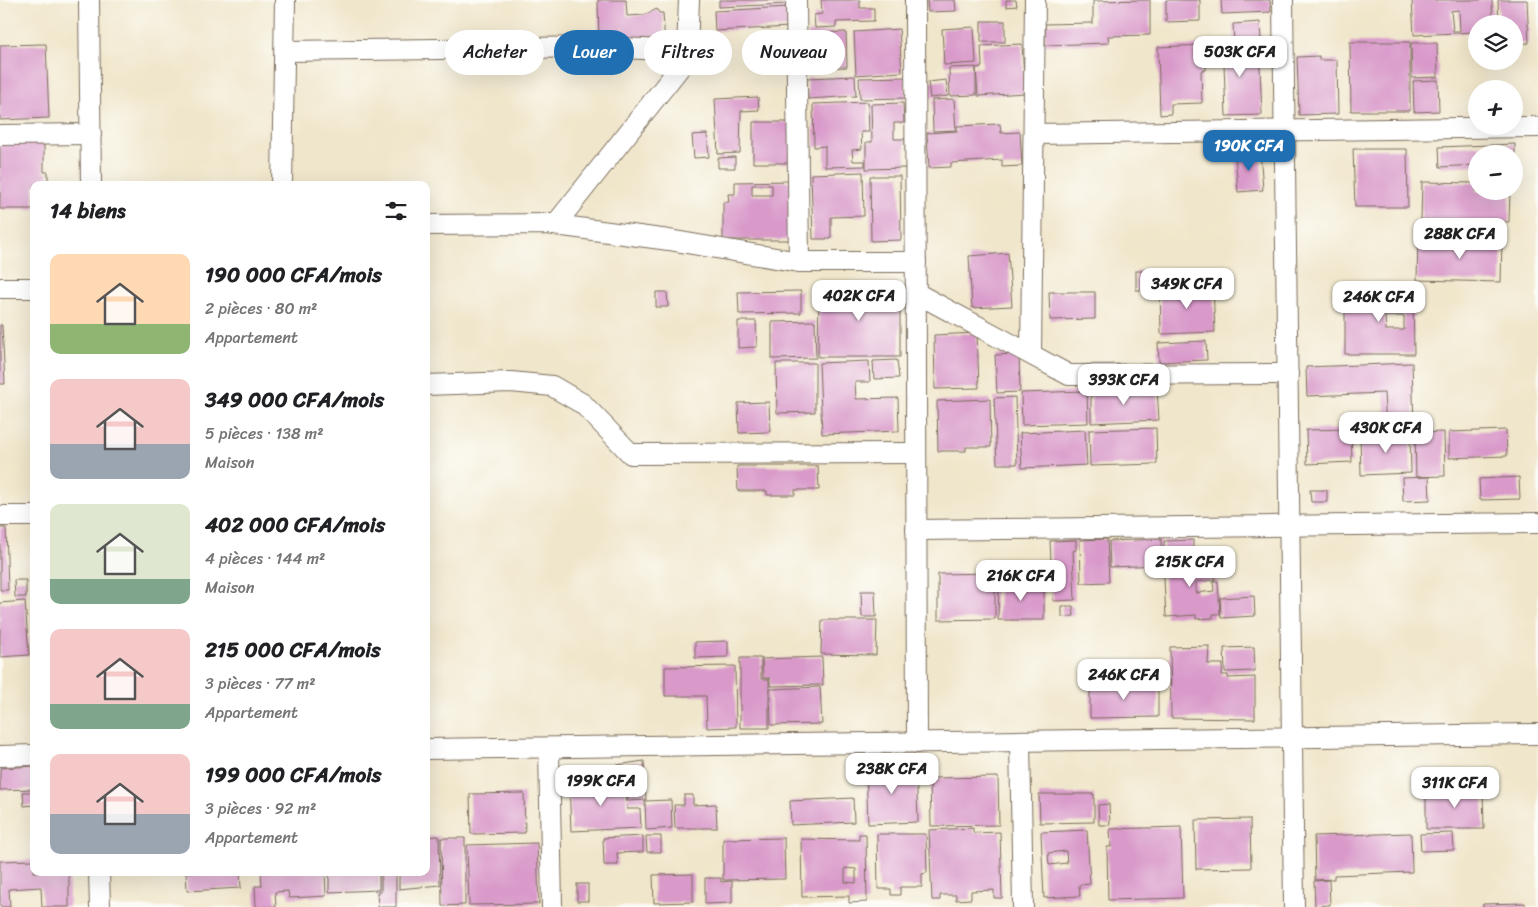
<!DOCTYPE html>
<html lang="fr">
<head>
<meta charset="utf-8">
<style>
  :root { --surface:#fff; --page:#f6f6f6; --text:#202124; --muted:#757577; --accent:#1f6fb2 }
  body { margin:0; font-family:Sriracha,sans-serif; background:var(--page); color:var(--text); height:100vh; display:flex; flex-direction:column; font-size:19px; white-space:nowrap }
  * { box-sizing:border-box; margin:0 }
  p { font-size:16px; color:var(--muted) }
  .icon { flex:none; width:28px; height:28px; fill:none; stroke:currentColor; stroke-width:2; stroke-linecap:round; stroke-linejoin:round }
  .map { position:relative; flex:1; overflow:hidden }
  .panel { position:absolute; left:30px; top:181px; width:400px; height:695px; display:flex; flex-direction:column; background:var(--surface); border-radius:10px; box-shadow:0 5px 20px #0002 }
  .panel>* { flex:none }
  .guide { position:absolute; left:445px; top:30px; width:475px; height:45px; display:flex; gap:10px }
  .tools { position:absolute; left:1468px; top:15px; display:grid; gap:10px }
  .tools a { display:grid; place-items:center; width:55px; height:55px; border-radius:50%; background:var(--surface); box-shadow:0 5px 20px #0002; font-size:25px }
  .price { position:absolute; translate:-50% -42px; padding:0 11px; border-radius:10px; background:#fff; color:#222; font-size:16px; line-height:32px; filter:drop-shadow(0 1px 2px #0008) }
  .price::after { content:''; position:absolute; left:50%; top:30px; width:15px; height:11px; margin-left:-8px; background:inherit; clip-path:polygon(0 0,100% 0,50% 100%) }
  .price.current { background:var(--accent); color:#fff }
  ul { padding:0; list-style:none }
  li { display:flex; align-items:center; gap:15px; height:125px; padding:0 20px }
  li span { display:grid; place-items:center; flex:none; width:140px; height:100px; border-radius:10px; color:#555 }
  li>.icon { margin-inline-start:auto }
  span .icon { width:60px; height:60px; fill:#fffc; stroke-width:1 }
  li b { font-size:21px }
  h2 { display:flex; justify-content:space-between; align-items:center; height:60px; padding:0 20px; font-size:21px }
  .chip { padding:0 18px; border-radius:22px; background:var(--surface); box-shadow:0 5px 20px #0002; font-size:18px; line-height:45px }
  .chip.current { background:var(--accent); color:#fff }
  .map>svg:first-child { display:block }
  .building { fill:#d99aca; fill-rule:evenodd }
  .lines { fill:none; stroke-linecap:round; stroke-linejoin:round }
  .street-casing { stroke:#7a6c5b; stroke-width:22 }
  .street { stroke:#fff; stroke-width:20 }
</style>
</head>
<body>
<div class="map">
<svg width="1538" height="907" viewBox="0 0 1538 907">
  <rect width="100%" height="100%" fill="#fdfcf7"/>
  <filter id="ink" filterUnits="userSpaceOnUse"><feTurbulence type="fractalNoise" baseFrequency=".02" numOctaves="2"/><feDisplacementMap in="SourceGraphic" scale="10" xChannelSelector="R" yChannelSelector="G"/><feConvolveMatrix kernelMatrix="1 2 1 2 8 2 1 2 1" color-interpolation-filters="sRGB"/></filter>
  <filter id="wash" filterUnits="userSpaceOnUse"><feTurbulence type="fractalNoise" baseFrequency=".0096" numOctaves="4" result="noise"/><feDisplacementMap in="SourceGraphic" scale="20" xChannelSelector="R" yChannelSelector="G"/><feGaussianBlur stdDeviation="1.12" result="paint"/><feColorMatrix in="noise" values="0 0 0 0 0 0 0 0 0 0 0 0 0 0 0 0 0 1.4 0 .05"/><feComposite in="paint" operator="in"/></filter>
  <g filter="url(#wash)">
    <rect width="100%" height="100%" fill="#f0e6cb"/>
    <g id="blocks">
      <g class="building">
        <polygon points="598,0 626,0 627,16 644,15 657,9 659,13 663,13 665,44 640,45 638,39 599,41"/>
        <polygon points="719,0 787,0 787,4 719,7"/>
        <polygon points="821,0 860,0 860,8 874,8 874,21 836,22 836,27 815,28 814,15 822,14"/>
        <polygon points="927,0 955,0 956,11 928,12"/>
        <polygon points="1006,0 1016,0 1017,6 1006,7"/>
        <polygon points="1150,0 1150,35 1108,36 1109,43 1045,45 1045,24 1093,23 1093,1"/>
        <polygon points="1166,0 1200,0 1200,21 1166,22"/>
        <polygon points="1221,0 1270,0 1271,12 1222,14"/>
        <path d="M 1412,0 L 1492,0 L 1493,24 L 1476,24 L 1476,32 L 1414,35 ZM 1459,10 L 1460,31 L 1453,31 L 1451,11 Z"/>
        <polygon points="1498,0 1527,0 1529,43 1514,44 1514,24 1499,24"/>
        <polygon points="789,7 790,27 715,31 714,11"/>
        <rect x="981" y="21" width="24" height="21"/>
        <polygon points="1260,22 1261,40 1234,42 1233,24"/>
        <polygon points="974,27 976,63 944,65 942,29"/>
        <polygon points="899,29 902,72 856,75 854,32"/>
        <polygon points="846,32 847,67 809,68 808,33"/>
        <polygon points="1350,42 1410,42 1410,111 1351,111"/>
        <polygon points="1411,43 1437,43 1438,77 1412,78"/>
        <polygon points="46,44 49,118 0,120 0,45"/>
        <polygon points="1022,44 1025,93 978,96 976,68 982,67 981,46"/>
        <polygon points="1259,44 1262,115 1226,116 1224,64 1211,65 1210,45"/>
        <polygon points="1206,45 1206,70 1201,71 1202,103 1171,104 1171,114 1160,115 1158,47"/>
        <polygon points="1319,56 1319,60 1337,60 1338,114 1299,115 1297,57"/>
        <polygon points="976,67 976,95 950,96 949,68"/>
        <polygon points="855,76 856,96 808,99 807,78"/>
        <polygon points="906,77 906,98 860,99 859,78"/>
        <polygon points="946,80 948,96 930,98 928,82"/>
        <polygon points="1438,80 1439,111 1414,112 1413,81"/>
        <polygon points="758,97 759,110 741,111 740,153 718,154 715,99"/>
        <polygon points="954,99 956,130 933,131 932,100"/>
        <polygon points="868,102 869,132 861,132 862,149 852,150 853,161 865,161 865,166 825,167 825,146 814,147 813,104"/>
        <polygon points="903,103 904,123 894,123 894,139 905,139 906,168 866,169 866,142 872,142 871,104"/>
        <polygon points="753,122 797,122 798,163 753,163"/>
        <polygon points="1000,124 1001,133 1020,132 1022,166 1002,167 1002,160 951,163 951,167 929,168 927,133 957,131 957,126"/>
        <polygon points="707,134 709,157 694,158 692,135"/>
        <polygon points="0,140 44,140 44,172 48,172 48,185 34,185 34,209 0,209"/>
        <polygon points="1515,144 1515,154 1476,154 1476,165 1440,167 1439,147"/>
        <polygon points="1353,149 1407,149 1408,207 1355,207"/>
        <polygon points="1260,151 1263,190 1238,192 1235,153"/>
        <polygon points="735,157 735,168 718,168 718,158"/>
        <polygon points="863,172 864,216 831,217 831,239 813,239 811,174"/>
        <polygon points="870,176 900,176 901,240 871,241"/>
        <path d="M 792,181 L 792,240 L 723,240 L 723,202 L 729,202 L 728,194 L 735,194 L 735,182 ZM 752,185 L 772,185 L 772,195 L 752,195 Z"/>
        <polygon points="1422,182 1476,183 1476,191 1510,191 1509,222 1421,220"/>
        <polygon points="1418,238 1502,240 1501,282 1417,280"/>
        <polygon points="1008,253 1012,306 972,308 969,256"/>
        <rect x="1136" y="271" width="21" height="19"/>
        <polygon points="1213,286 1215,332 1161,334 1160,288"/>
        <polygon points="819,287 900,287 900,357 818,357"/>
        <polygon points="801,291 801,313 739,314 738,292"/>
        <polygon points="656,292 667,292 668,307 656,307"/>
        <polygon points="1049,292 1095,292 1095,319 1050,320"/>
        <path d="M 1345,292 L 1413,292 L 1414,354 L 1345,354 ZM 1385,316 L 1404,316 L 1404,330 L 1386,330 Z"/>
        <polygon points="738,321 756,321 757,347 738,348"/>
        <polygon points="815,321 816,358 772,359 772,322"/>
        <polygon points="0,325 2,325 5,384 0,384"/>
        <polygon points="977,333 979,388 935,389 934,335"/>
        <polygon points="1206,341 1207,360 1159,362 1158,343"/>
        <polygon points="1019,354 1020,392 997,393 995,355"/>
        <polygon points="897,360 899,378 874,379 873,361"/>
        <polygon points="869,361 870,382 855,382 856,399 898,398 899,431 822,434 819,363"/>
        <polygon points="776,363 815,363 815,412 777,413"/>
        <polygon points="1412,363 1414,426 1386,428 1384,393 1307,396 1306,367"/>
        <polygon points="1157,389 1159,420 1091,423 1091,391"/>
        <polygon points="1087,391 1088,423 1022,425 1021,393"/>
        <polygon points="1015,397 1017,464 997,464 994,398"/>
        <polygon points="990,399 991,447 966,447 966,451 938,451 937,401"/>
        <polygon points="769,402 770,432 739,433 738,403"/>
        <polygon points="1156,428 1157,464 1090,466 1089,430"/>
        <polygon points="1351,429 1352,462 1307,464 1306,430"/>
        <polygon points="1085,430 1087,465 1022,468 1020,433"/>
        <polygon points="1506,430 1507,456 1449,458 1449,432"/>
        <polygon points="1444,432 1445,476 1416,477 1415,433"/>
        <polygon points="1410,433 1411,473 1361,475 1360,435"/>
        <polygon points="737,466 818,466 819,490 795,490 795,495 767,495 767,491 738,491"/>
        <polygon points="1429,477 1430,500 1403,501 1402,478"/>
        <polygon points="1519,477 1520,499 1480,500 1479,479"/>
        <polygon points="1310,490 1327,490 1327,502 1311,502"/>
        <polygon points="0,528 6,528 8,590 0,590"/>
        <polygon points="1107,539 1109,582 1081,583 1080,540"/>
        <polygon points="1161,539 1162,565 1110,567 1109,541"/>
        <polygon points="1076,540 1076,550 1073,551 1075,600 1053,601 1050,541"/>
        <polygon points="1193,540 1193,553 1164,554 1164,541"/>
        <polygon points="1213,557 1215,580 1196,582 1196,593 1214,591 1213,581 1218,581 1220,614 1213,614 1213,618 1196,619 1196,615 1166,617 1163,560"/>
        <polygon points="995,573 995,619 938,620 938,574"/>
        <polygon points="14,580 26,580 26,597 15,597"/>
        <polygon points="999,584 1044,584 1044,620 998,620"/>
        <polygon points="861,591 875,591 876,617 862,617"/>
        <polygon points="1254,596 1255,616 1221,618 1220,598"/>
        <polygon points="25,601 29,655 0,657 0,603"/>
        <polygon points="1062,606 1073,606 1074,616 1062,617"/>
        <polygon points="822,620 877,620 876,655 821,654"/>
        <polygon points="728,641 728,657 695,658 695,642"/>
        <polygon points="1209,646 1208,664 1223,664 1222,675 1228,675 1228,678 1255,677 1255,719 1171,718 1170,647"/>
        <polygon points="1254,647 1255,671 1225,672 1224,648"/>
        <polygon points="822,657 823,685 770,686 770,678 763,678 762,659"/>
        <polygon points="740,658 761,658 761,679 769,679 769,728 740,728"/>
        <polygon points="735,666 736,727 707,728 706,696 665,696 665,667"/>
        <polygon points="1158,684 1158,717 1090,718 1090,685"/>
        <polygon points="820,687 822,724 771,725 770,689"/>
        <polygon points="644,761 646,800 628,801 627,778 617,779 617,765"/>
        <polygon points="34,766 34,789 0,790 0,768"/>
        <polygon points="916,766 918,822 868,824 866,767"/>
        <polygon points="998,777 999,825 931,826 930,778"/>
        <polygon points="625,781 627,809 640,809 641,828 571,831 569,783"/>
        <polygon points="1483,789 1484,829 1426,829 1426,790"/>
        <polygon points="23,792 34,792 34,805 24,806"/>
        <polygon points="524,793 525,833 471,834 470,794"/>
        <polygon points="1039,794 1094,794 1094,822 1040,823"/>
        <polygon points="684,795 693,795 693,805 716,804 717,828 675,828 674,805 684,805"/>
        <polygon points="853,798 854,822 791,825 790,801"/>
        <polygon points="671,800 672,828 646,830 645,801"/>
        <polygon points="1109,804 1110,825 1099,825 1098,805"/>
        <polygon points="1250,819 1251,868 1196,869 1195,820"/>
        <polygon points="1181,827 1183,898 1108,900 1107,847 1111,847 1110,829"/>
        <polygon points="973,828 973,833 1000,832 1002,898 994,898 994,890 971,891 971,899 956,900 956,895 940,895 940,900 932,900 929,830"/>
        <path d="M 1087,830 L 1090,884 L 1079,885 L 1080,896 L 1044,898 L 1041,832 ZM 1066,851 L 1067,863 L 1049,865 L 1048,853 Z"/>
        <polygon points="1411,833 1412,872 1334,875 1334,879 1315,880 1314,836"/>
        <polygon points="1453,833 1454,850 1421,851 1420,834"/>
        <path d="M 859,834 L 866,834 L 867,902 L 849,903 L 849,896 L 802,897 L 801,839 L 859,840 ZM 845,868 L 856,869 L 856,883 L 845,882 Z"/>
        <polygon points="877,834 926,834 927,873 922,874 922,887 900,887 900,895 891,895 891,889 878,889"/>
        <polygon points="439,836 440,885 399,889 399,872 426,872 426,837"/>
        <polygon points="643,836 643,852 617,853 618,865 604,865 603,838"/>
        <polygon points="646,836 661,836 661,852 647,852"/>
        <polygon points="441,838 465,838 465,905 442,906"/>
        <polygon points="784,838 785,879 723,880 723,839"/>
        <polygon points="537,843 539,904 469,905 467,845"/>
        <polygon points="34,860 34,872 69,872 69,907 42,907 41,887 9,889 10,907 0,907 0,861"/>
        <polygon points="186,872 240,872 241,888 187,891"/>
        <polygon points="261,872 325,872 326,896 289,898 288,891 275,892 276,907 256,907 255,886 262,886"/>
        <polygon points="329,872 379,872 379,890 329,892"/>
        <polygon points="381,872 396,872 396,907 378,907 377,892 381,892"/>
        <polygon points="693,874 693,902 654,903 653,875"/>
        <polygon points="705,878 721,878 721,882 732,881 732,903 705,904"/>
        <polygon points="1329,880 1330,905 1315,906 1314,881"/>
        <rect x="577" y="884" width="11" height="17"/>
        <polygon points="1525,903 1525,907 1483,907 1483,904"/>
      </g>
    </g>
  </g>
  <g filter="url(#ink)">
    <use href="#blocks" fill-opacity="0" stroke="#7a6c5b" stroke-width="1"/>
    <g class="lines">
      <defs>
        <g id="street">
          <polyline points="89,0 91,185"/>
          <polyline points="796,0 799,262"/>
          <polyline points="915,0 917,743"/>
          <polyline points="1283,0 1294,907"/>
          <polyline points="286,51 599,47 687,51 689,0"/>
          <polyline points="1034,134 1538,127"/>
          <polyline points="0,135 91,134"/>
          <polyline points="282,185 285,0"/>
          <polyline points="426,225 548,224 669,240 799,262 916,262"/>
          <polyline points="555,225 681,66 687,51"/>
          <polyline points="0,288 34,288"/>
          <polyline points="916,293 1069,375 1288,374"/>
          <polyline points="1031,354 1035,0"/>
          <polyline points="426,385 511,382 552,386 583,404 631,454 916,453"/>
          <polyline points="0,516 34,516"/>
          <polyline points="916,530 1538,523"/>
          <polyline points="1020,741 1023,907"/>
          <polyline points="549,748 552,907"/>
          <polyline points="426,749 1538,734"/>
          <polyline points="0,756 34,755"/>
          <polyline points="99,872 100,907"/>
        </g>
      </defs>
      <use href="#street" class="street-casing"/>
      <use href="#street" class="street"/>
    </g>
  </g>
</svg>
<div class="tools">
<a><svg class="icon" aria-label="layers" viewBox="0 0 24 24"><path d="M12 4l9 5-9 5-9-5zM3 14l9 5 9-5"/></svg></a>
<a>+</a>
<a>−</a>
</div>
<b class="price" style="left:1240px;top:78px">503K CFA</b>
<b class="price current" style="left:1249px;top:172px">190K CFA</b>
<b class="price" style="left:1460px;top:260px">288K CFA</b>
<b class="price" style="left:1187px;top:310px">349K CFA</b>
<b class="price" style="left:859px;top:322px">402K CFA</b>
<b class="price" style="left:1379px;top:323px">246K CFA</b>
<b class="price" style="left:1124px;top:406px">393K CFA</b>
<b class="price" style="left:1386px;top:454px">430K CFA</b>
<b class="price" style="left:1190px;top:588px">215K CFA</b>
<b class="price" style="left:1021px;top:602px">216K CFA</b>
<b class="price" style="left:1124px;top:701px">246K CFA</b>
<b class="price" style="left:892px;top:795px">238K CFA</b>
<b class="price" style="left:601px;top:807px">199K CFA</b>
<b class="price" style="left:1455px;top:809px">311K CFA</b>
<div class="guide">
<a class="chip">Acheter</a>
<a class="chip current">Louer</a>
<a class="chip">Filtres</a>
<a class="chip">Nouveau</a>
</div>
<section class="panel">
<h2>14 biens<svg class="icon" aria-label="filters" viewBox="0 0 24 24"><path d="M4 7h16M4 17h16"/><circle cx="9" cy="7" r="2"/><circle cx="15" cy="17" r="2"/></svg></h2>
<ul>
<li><span style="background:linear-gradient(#ffd9b3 70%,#8fb573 0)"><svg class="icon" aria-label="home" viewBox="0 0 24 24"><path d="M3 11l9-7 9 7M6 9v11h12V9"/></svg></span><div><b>190 000 CFA/mois</b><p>2 pièces · 80 m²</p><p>Appartement</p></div></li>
<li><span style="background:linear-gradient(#f6c9c9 65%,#9aa5b1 0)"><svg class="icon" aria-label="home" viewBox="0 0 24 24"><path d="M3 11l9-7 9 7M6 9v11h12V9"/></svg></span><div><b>349 000 CFA/mois</b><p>5 pièces · 138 m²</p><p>Maison</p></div></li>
<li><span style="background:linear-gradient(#dfe7d0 75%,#7fa58c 0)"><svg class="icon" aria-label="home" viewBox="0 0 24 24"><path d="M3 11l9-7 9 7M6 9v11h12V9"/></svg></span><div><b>402 000 CFA/mois</b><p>4 pièces · 144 m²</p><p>Maison</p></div></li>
<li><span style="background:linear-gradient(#f6c9c9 75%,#7fa58c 0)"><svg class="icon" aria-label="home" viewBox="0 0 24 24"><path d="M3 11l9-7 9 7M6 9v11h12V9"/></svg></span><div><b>215 000 CFA/mois</b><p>3 pièces · 77 m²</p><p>Appartement</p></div></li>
<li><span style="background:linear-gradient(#f6c9c9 60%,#9aa5b1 0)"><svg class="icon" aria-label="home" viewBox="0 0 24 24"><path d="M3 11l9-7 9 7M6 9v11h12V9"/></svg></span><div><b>199 000 CFA/mois</b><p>3 pièces · 92 m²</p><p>Appartement</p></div></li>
</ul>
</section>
</div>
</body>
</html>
